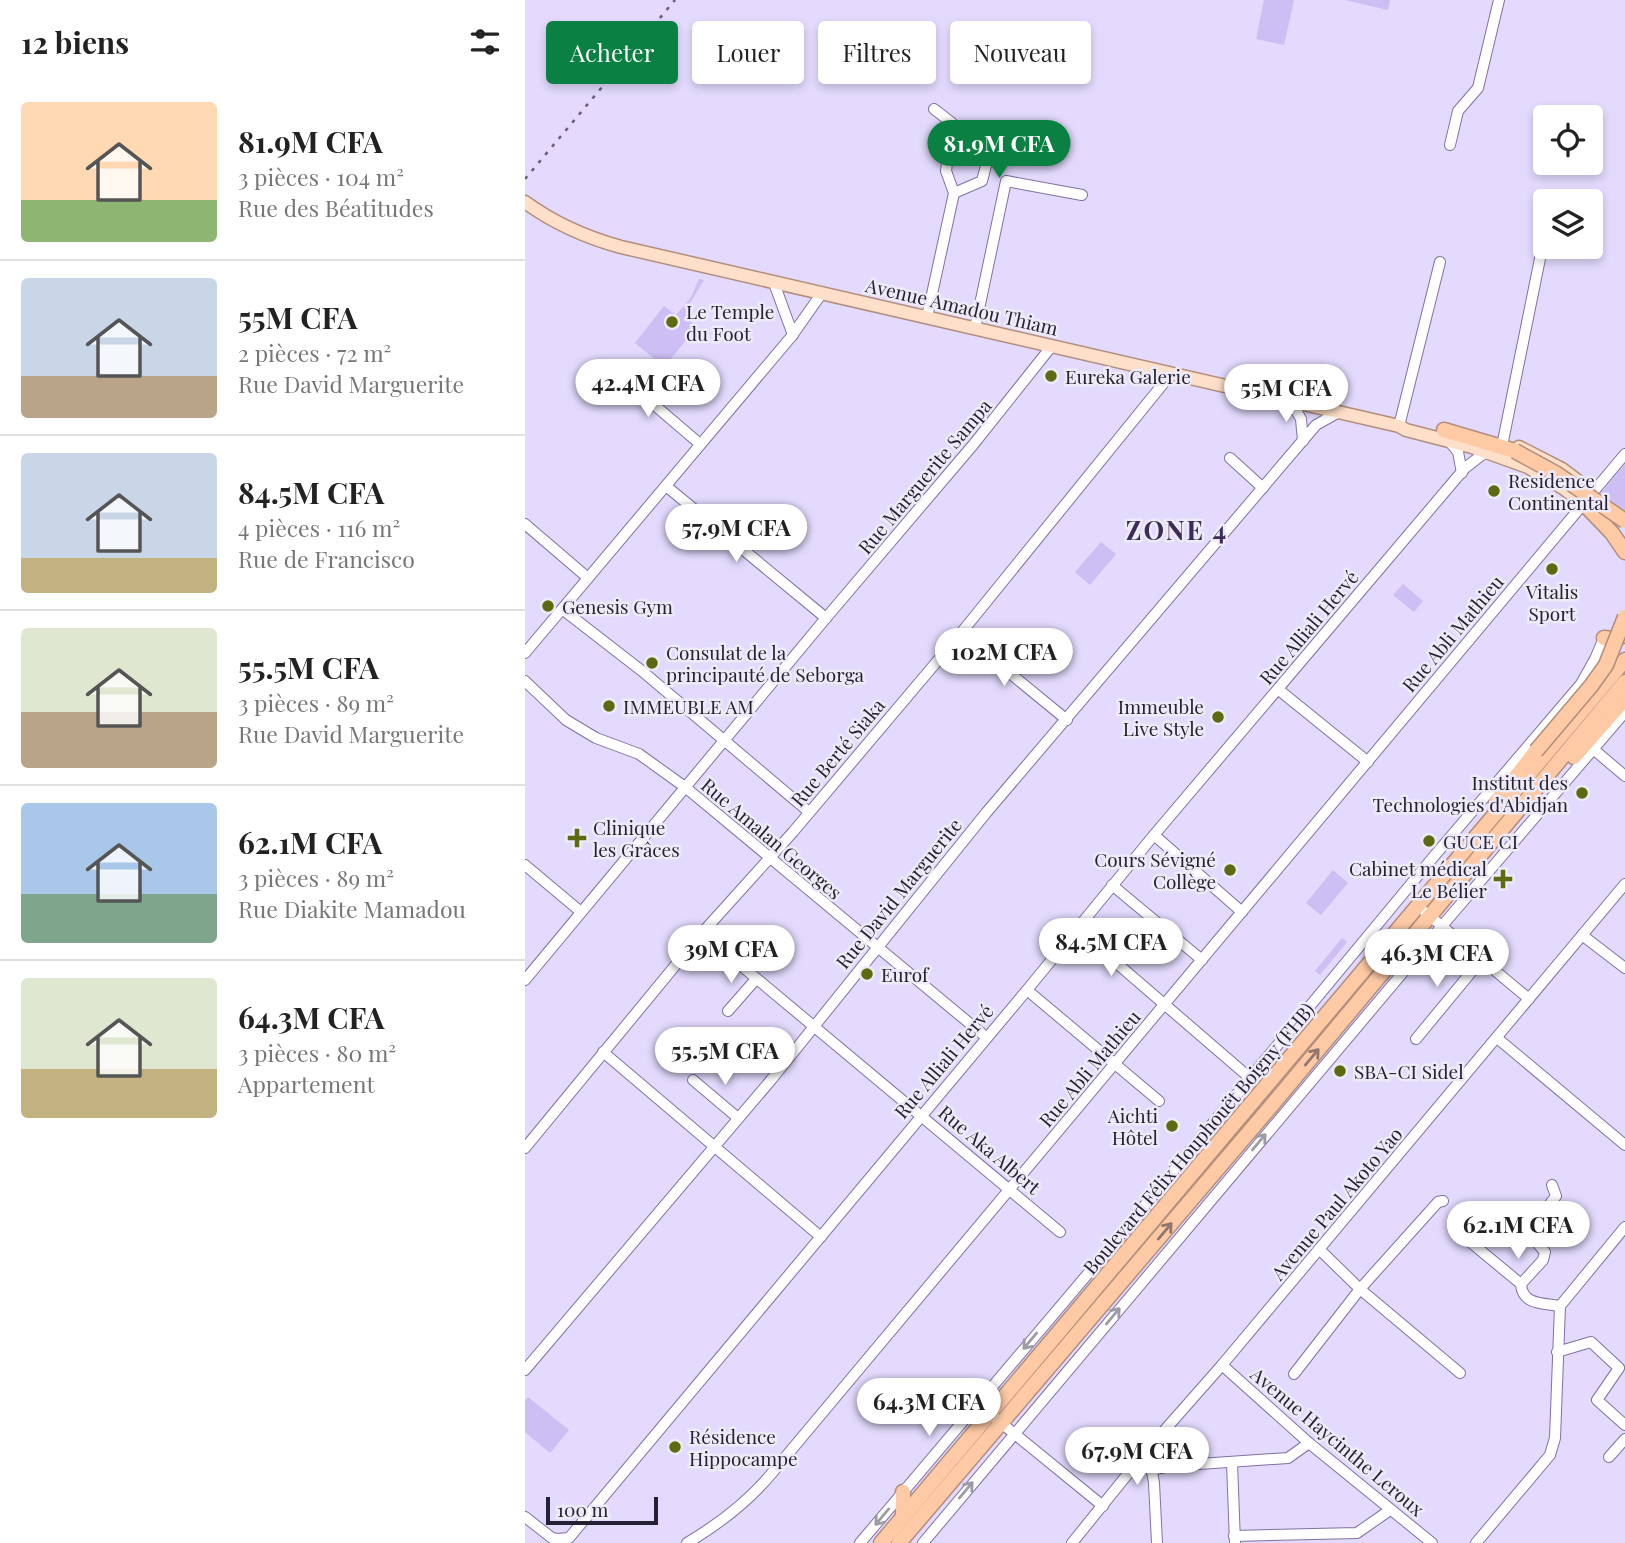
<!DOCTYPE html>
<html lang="fr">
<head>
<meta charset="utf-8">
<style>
  :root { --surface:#fff; --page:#f6f6f6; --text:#222; --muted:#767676; --line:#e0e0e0; --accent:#0b8043 }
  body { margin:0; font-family:"Playfair Display",serif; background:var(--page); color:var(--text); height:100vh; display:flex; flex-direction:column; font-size:26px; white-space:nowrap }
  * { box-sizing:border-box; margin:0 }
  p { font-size:23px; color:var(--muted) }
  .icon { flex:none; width:38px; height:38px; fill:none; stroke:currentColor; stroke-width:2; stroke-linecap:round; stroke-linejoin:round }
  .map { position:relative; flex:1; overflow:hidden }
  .side { display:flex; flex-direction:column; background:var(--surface); width:525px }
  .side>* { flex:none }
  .hud { position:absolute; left:21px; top:21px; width:665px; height:63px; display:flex; gap:14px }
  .fabs { position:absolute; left:1008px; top:105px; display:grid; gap:14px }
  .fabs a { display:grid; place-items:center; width:70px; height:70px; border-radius:7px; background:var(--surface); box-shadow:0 4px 10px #0003; font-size:35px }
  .scale { position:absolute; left:21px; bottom:18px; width:112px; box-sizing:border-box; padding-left:7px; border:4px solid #262035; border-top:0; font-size:19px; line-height:24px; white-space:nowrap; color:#262035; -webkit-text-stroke:5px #eeebf7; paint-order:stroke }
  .price { position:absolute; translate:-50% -60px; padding:0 16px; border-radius:24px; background:#fff; color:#222; font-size:23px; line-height:46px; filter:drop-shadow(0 2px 4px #0008) }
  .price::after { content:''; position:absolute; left:50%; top:42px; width:21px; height:16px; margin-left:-10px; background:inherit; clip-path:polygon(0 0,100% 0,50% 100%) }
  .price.selected { background:var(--accent); color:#fff }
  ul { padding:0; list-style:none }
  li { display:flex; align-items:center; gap:21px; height:175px; padding:0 21px }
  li+li { border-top:2px solid var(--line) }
  li span { display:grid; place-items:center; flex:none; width:196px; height:140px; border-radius:7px; color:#555 }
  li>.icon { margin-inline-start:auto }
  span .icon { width:84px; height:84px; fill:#fffc; stroke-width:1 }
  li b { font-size:30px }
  h2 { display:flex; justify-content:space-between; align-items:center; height:84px; padding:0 21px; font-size:30px }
  .tag { padding:0 24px; border-radius:7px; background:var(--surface); box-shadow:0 4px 10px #0003; font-size:24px; line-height:63px }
  .tag.selected { background:var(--accent); color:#fff }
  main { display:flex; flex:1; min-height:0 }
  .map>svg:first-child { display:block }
  .green { fill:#cdbef4 }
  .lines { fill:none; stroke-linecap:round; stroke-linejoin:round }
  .minor-casing { stroke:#8071a4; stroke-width:12 }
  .major-casing { stroke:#b28e7e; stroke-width:15 }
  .highway-casing { stroke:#b28e7e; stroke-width:17 }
  .minor { stroke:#fff; stroke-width:10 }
  .major { stroke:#fedfc9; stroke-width:12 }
  .highway { stroke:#fdcaa5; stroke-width:14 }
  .rail { stroke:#655e78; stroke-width:2.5; stroke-dasharray:3.5 7; stroke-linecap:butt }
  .highway-bridge-casing { stroke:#b28e7e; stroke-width:17; stroke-linecap:butt }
  .highway-bridge { stroke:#fdcaa5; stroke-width:14 }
  .oneway { stroke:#92756d }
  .oneway2 { stroke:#9d9ba4 }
  .poi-dot { fill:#5e6a11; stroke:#eeebf7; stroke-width:2.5 }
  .labels { text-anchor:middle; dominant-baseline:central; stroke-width:5; stroke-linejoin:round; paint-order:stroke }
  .street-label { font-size:19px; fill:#262035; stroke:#eeebf7 }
  .poi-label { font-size:19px; fill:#262035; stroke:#eeebf7; text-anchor:start }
  .district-label { font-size:26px; font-weight:bold; letter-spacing:2px; fill:#3b2c59; stroke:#eeebf7 }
</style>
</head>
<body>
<main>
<section class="side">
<h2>12 biens<svg class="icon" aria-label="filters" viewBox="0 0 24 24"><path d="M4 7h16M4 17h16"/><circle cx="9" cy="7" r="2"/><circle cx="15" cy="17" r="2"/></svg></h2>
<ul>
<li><span style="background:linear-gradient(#ffd9b3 70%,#8fb573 0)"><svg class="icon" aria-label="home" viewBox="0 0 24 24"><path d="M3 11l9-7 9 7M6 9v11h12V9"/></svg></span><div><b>81.9M CFA</b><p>3 pièces · 104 m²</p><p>Rue des Béatitudes</p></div></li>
<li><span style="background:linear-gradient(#c9d6e8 70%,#b9a48a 0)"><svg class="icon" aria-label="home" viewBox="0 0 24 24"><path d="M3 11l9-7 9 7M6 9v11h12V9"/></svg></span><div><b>55M CFA</b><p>2 pièces · 72 m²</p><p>Rue David Marguerite</p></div></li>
<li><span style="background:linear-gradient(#c9d6e8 75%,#c2b280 0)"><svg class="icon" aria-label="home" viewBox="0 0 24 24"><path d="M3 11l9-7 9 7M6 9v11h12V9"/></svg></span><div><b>84.5M CFA</b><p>4 pièces · 116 m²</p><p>Rue de Francisco</p></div></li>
<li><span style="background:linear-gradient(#dfe7d0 60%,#b9a48a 0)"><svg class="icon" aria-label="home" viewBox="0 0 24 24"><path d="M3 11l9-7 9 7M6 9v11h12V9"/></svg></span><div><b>55.5M CFA</b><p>3 pièces · 89 m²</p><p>Rue David Marguerite</p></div></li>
<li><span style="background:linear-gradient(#a9c7e8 65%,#7fa58c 0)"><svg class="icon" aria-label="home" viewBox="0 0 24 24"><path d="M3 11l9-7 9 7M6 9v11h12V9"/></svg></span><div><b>62.1M CFA</b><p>3 pièces · 89 m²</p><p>Rue Diakite Mamadou</p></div></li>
<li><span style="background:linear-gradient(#dfe7d0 65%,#c2b280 0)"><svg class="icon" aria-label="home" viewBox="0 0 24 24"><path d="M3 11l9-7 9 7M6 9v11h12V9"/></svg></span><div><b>64.3M CFA</b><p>3 pièces · 80 m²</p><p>Appartement</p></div></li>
</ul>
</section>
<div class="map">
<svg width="1100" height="1543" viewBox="0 0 1100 1543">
  <rect width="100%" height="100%" fill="#e3dafd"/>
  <g class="green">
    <polygon points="739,0 769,0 759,45 731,39"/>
    <polygon points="820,0 865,0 863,10"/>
    <polygon points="174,279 179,280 164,305 166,306 162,318 172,327 139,367 110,343 139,306 151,315 166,297"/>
    <polygon points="1100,464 1100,512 1076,493"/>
    <polygon points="576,542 591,554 565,585 550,572"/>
    <polygon points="878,584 898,601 889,612 868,595"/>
    <polygon points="808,870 823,883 796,915 781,903"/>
    <polygon points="817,938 822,942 795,975 790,971"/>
    <polygon points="3,1397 44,1430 25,1453 0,1432 0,1401"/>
  </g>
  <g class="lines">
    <defs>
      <g id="minor">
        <polyline points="925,145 933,111 953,88 974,0"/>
        <polyline points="429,193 457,181 471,127"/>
        <polyline points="249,283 268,335"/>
        <polyline points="402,317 429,193 421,171 427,123 409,109"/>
        <polyline points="450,328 481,181 557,195"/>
        <polyline points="70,384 81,374 93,374 175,444"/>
        <polyline points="765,400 776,419 778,441"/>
        <polyline points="874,426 915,262"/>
        <polyline points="924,441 933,452 937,473"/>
        <polyline points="978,441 1020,234"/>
        <polyline points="705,458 738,488"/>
        <polyline points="141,486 301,618"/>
        <polyline points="0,524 63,578"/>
        <polyline points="37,609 117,671 284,812"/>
        <polyline points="436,633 542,720"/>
        <polyline points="0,653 266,337 297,293"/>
        <polyline points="0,681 41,720 71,738 114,754 160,787 461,1037"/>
        <polyline points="754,690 843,762"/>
        <polyline points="1067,748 1100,776"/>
        <polyline points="629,835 717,912"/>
        <polyline points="0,865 56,912"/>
        <polyline points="587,885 677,960"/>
        <polyline points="900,912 1004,999"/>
        <polyline points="552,929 725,1078"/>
        <polyline points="177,933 535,1232"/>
        <polyline points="1057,935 1100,968"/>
        <polyline points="0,980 301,618 448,445 526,347"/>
        <polyline points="502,990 634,1101"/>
        <polyline points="203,1011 231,979"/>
        <polyline points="972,1038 1100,1145"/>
        <polyline points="891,1039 957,959"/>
        <polyline points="78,1052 296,1237"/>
        <polyline points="168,1080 213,1118"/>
        <polyline points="0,1148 177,933 268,832 436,633 646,374"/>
        <polyline points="984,1219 1003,1233 1020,1252 1018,1260 996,1284"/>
        <polyline points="1003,1233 1031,1196 1027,1185"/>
        <path d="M 938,1236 L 996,1284 C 997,1305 1018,1303 1035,1306"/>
        <polyline points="794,1249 835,1289 935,1373"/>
        <polyline points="1032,1352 1066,1342 1094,1368 1072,1400 1100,1425"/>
        <polyline points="697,1365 784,1443 907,1543"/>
        <polyline points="0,1370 246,1080 461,813 791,425 814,412"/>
        <polyline points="769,1374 835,1289 913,1202 918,1201"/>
        <polyline points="453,1404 578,1506"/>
        <polyline points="623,1449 629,1483 632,1543"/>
        <polyline points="1084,1457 1100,1439"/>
        <polyline points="707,1462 710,1543"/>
        <polyline points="628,1470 645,1466 763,1458 784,1443"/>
        <polyline points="0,1517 27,1538 32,1539 44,1538 502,990 629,835 940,468 958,454 965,453"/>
        <polyline points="709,1536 832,1533 865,1510"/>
        <path d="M 162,1543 C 194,1524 223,1502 247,1473 L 1100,454"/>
        <polyline points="335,1543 572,1263 910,855 1056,684 1070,659 1079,638"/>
        <polyline points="398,1543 917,926 1100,712"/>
        <polyline points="547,1543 623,1449 697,1365 1100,884"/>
        <polyline points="951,1543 1025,1455 1030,1438 1035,1306 1100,1227"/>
      </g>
      <g id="major">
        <path d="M 0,202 C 30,224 60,237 96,247 L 874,426 L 881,430 L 947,447 L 1003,467 L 1038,488 L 1071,513"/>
        <polyline points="994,447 1037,469 1065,490"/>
      </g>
      <g id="highway">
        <polyline points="919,430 990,451"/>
        <polyline points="1063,508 1087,533 1100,552"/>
        <polyline points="1079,638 1087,639 1100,635"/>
        <polyline points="1049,757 1100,699"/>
        <polyline points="971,802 1011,751"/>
        <polyline points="378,1517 378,1492"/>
        <polyline points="356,1543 1100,660"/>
        <polyline points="374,1543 747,1105 1100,682"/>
      </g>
    </defs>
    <use href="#minor" class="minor-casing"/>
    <use href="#major" class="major-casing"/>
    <use href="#highway" class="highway-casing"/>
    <use href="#minor" class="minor"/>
    <use href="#major" class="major"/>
    <use href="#highway" class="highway"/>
    <polyline class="rail" points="0,179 150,0"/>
    <defs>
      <g id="highway-bridge">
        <polyline points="990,451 1032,474 1100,521"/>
        <polyline points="1011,751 1066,686 1081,665 1100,617"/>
      </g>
    </defs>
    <use href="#highway-bridge" class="highway-bridge-casing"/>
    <use href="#highway-bridge" class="highway-bridge"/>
  </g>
  <defs><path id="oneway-shaft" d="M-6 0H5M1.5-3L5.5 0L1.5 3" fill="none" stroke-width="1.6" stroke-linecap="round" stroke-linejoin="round" transform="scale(1.75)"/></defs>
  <g class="oneway">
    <use href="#oneway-shaft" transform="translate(787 1057) rotate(-50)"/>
    <use href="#oneway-shaft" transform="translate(640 1231) rotate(-50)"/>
  </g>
  <g class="oneway2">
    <use href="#oneway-shaft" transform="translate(734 1142) rotate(-50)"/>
    <use href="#oneway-shaft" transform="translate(588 1316) rotate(-50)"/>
    <use href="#oneway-shaft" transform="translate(505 1341) rotate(130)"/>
    <use href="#oneway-shaft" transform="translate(441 1490) rotate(-50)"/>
    <use href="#oneway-shaft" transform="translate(357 1517) rotate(130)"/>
  </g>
  <g class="poi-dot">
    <circle cx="147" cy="322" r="7"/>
    <circle cx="526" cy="376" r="7"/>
    <circle cx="969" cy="491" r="7"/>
    <circle cx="1027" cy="569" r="7"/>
    <circle cx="23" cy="606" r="7"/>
    <circle cx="127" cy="663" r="7"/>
    <circle cx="84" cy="706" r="7"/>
    <circle cx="693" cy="717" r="7"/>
    <circle cx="1057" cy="793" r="7"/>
    <path d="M48.5 827.5h7v7h7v7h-7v7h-7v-7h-7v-7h7z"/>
    <circle cx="904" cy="841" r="7"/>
    <circle cx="705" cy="870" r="7"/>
    <path d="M974.5 868.5h7v7h7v7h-7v7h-7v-7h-7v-7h7z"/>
    <circle cx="342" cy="974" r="7"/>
    <circle cx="815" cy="1071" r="7"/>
    <circle cx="647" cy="1126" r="7"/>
    <circle cx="150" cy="1447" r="7"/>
  </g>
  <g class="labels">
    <g class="street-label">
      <text transform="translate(437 306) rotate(13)">Avenue Amadou Thiam</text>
      <text transform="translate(399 476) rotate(-50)">Rue Marguerite Sampa</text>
      <text transform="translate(783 627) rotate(-50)">Rue Alliali Hervé</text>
      <text transform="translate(927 633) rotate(-50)">Rue Abli Mathieu</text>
      <text transform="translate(312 752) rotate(-50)">Rue Berté Siaka</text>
      <text transform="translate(247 838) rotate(40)">Rue Amalan Georges</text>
      <text transform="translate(373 893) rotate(-51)">Rue David Marguerite</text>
      <text transform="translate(418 1061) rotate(-50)">Rue Alliali Hervé</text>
      <text transform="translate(564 1068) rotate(-50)">Rue Abli Mathieu</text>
      <text transform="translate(673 1138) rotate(-50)">Boulevard Félix Houphouët Boigny (FHB)</text>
      <text transform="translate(465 1149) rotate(40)">Rue Aka Albert</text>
      <text transform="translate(811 1203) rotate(-50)">Avenue Paul Akoto Yao</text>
      <text transform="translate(813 1441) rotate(40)">Avenue Haycinthe Leroux</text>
    </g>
    <g class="poi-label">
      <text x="161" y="311">Le Temple<tspan x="161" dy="22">du Foot</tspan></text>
      <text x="540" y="376">Eureka Galerie</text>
      <text x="983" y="480">Residence<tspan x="983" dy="22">Continental</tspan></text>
      <text x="1027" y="591" text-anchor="middle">Vitalis<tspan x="1027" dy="22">Sport</tspan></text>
      <text x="37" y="606">Genesis Gym</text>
      <text x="141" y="652">Consulat de la<tspan x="141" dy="22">principauté de Seborga</tspan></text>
      <text x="98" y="706">IMMEUBLE AM</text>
      <text x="679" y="706" text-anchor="end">Immeuble<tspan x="679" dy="22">Live Style</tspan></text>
      <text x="1043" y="782" text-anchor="end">Institut des<tspan x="1043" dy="22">Technologies d'Abidjan</tspan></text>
      <text x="68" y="827">Clinique<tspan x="68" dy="22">les Grâces</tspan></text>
      <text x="918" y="841">GUCE CI</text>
      <text x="691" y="859" text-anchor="end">Cours Sévigné<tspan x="691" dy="22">Collège</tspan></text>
      <text x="962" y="868" text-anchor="end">Cabinet médical<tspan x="962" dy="22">Le Bélier</tspan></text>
      <text x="356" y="974">Eurof</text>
      <text x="829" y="1071">SBA-CI Sidel</text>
      <text x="633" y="1115" text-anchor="end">Aichti<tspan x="633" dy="22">Hôtel</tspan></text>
      <text x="164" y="1436">Résidence<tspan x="164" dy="22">Hippocampe</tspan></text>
    </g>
    <g class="district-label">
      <text x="652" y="529">ZONE 4</text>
    </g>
  </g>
</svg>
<div class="fabs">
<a><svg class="icon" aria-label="locate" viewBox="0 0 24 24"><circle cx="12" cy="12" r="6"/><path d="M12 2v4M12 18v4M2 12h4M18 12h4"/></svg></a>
<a><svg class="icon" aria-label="layers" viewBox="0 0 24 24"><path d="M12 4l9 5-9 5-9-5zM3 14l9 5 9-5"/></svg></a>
</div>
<div class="scale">100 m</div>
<b class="price selected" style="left:474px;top:180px">81.9M CFA</b>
<b class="price" style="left:123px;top:419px">42.4M CFA</b>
<b class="price" style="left:761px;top:424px">55M CFA</b>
<b class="price" style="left:211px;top:564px">57.9M CFA</b>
<b class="price" style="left:479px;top:688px">102M CFA</b>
<b class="price" style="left:586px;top:978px">84.5M CFA</b>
<b class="price" style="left:206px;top:985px">39M CFA</b>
<b class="price" style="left:912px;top:989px">46.3M CFA</b>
<b class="price" style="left:200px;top:1087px">55.5M CFA</b>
<b class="price" style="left:993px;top:1261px">62.1M CFA</b>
<b class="price" style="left:404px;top:1438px">64.3M CFA</b>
<b class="price" style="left:612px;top:1487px">67.9M CFA</b>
<div class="hud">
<a class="tag selected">Acheter</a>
<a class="tag">Louer</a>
<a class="tag">Filtres</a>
<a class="tag">Nouveau</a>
</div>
</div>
</main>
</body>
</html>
